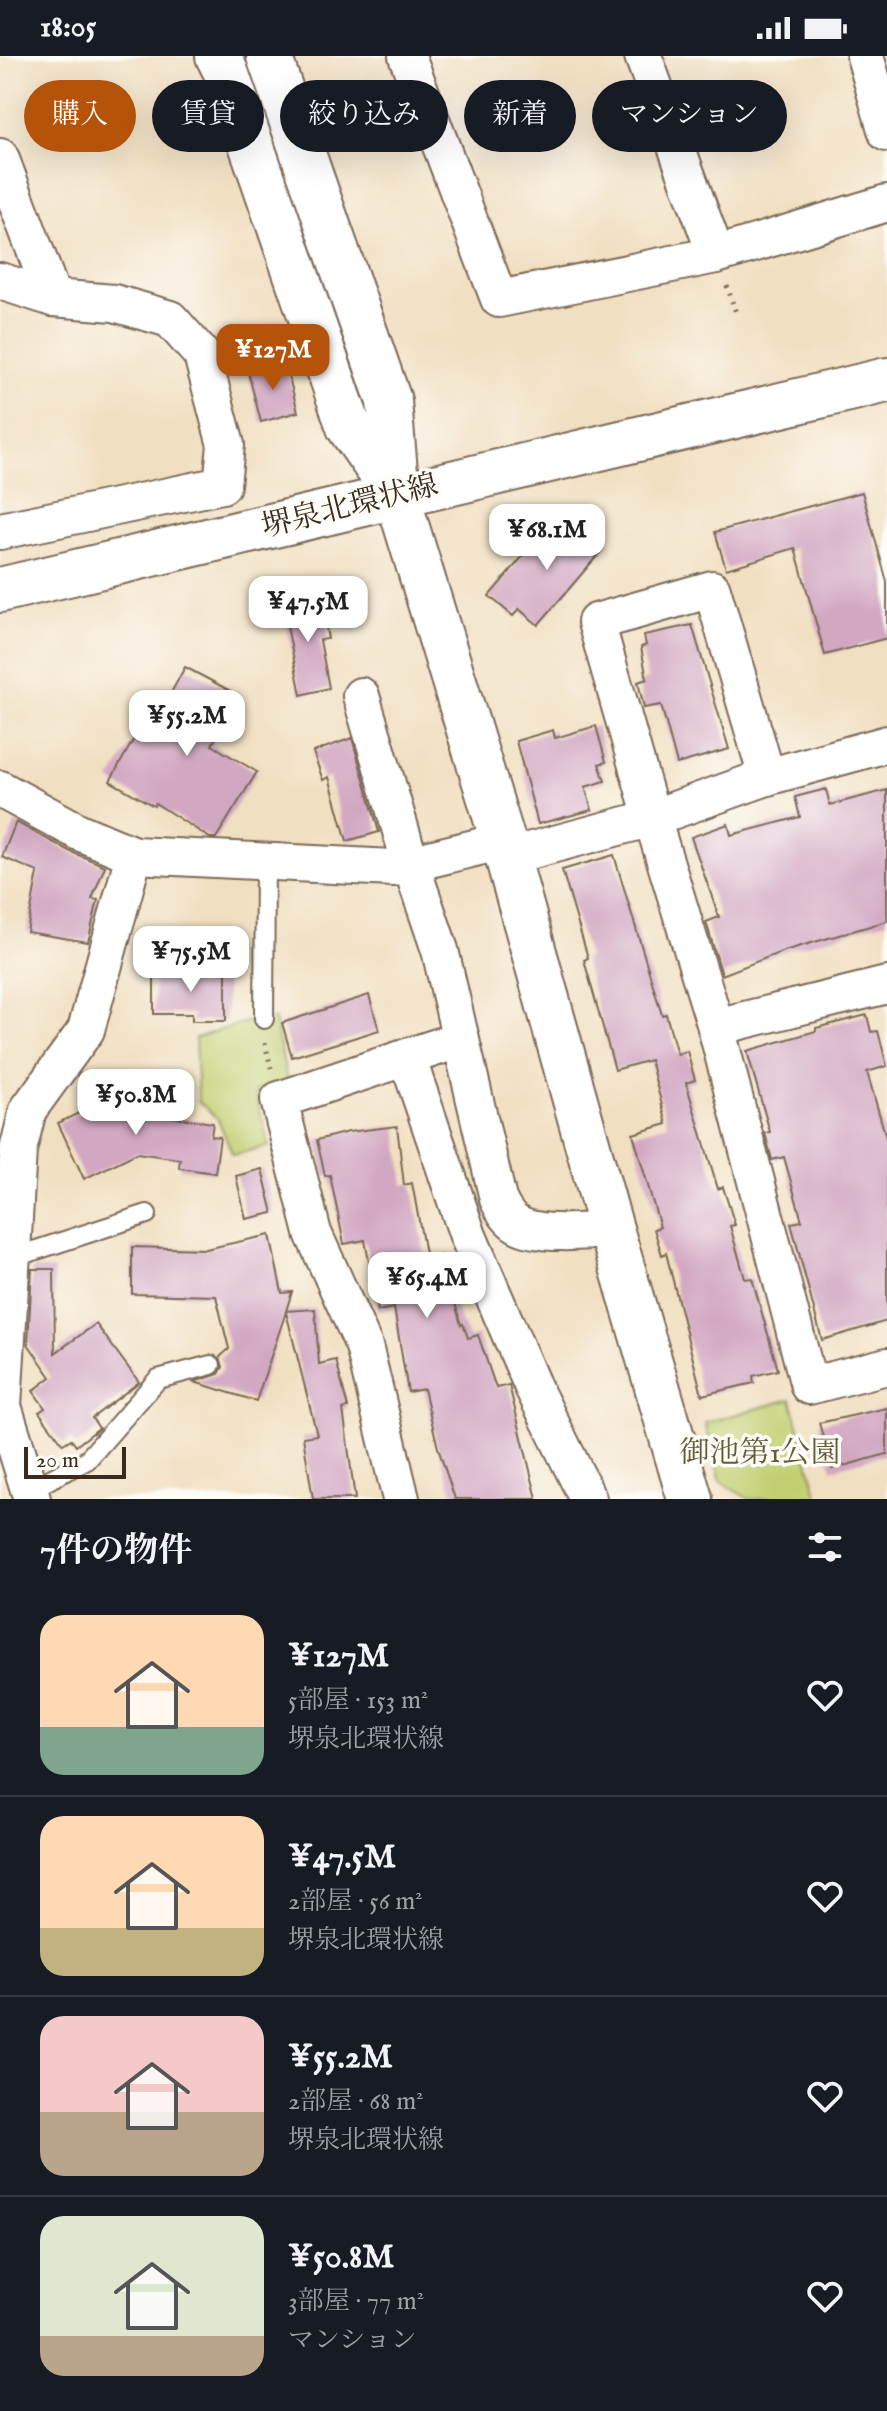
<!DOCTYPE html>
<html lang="ja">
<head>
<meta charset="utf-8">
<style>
  :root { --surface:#171b24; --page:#20242c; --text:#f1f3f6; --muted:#9ea1a6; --line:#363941; --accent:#b45309 }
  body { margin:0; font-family:"IM FELL English","Noto Serif JP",serif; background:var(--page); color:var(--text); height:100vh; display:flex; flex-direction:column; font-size:30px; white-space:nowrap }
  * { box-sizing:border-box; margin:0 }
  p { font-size:26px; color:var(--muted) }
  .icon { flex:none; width:44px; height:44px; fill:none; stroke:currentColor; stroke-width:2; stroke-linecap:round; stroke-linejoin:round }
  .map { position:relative; height:1443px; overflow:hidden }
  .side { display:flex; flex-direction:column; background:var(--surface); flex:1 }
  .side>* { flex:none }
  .top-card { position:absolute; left:24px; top:24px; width:840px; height:72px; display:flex; gap:16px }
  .scale { position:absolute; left:24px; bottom:20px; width:102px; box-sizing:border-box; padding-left:8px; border:4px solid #3b2a1e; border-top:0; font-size:22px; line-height:28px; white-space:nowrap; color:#3b2a1e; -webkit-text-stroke:6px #fdfcf7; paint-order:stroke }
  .price { position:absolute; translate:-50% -68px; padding:0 18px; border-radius:16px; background:#fff; color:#222; font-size:26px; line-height:52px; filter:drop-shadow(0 2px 4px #0008) }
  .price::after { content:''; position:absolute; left:50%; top:48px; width:24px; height:18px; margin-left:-12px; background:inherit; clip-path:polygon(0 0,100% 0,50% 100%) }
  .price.current { background:var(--accent); color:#fff }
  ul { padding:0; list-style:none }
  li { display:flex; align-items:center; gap:24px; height:200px; padding:0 40px }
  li+li { border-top:2px solid var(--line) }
  li span { display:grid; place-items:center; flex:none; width:224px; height:160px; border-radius:24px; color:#555 }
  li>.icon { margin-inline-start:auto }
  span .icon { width:96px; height:96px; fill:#fffc; stroke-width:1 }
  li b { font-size:34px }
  h2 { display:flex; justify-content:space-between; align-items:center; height:96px; padding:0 40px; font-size:34px }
  .tag { padding:0 28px; border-radius:36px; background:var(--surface); box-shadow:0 8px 32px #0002; font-size:28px; line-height:72px }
  .tag.current { background:var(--accent); color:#fff }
  .status { display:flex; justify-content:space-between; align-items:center; height:56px; padding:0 40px; background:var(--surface); direction:ltr }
  .status svg { height:22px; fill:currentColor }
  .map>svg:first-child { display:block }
  .green { fill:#c2cf71; stroke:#7e7c48; stroke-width:2 }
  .building { fill:#d2a7c2 }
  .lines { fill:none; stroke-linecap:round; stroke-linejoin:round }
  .lane-casing { stroke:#7b6957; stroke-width:22 }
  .street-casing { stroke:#7b6957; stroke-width:40 }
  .secondary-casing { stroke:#7b6957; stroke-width:48 }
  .path { stroke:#7b6957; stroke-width:5; stroke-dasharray:2 6; stroke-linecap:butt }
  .lane { stroke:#fff; stroke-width:18 }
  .street { stroke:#fff; stroke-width:36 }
  .secondary { stroke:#fff; stroke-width:44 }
  .labels { text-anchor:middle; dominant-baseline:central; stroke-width:7; stroke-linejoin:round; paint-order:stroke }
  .street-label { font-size:30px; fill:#3b2a1e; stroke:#fdfcf7 }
  .park-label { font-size:30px; fill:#645c37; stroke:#fdfcf7 }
</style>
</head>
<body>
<div class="status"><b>18:05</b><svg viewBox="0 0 49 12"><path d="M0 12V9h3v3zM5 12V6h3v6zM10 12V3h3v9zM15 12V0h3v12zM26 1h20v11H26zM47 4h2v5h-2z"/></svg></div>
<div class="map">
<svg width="887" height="1443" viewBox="0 0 887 1443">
  <rect width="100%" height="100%" fill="#fdfcf7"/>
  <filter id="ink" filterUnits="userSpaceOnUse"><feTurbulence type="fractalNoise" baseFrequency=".0125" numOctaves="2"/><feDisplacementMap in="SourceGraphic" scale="16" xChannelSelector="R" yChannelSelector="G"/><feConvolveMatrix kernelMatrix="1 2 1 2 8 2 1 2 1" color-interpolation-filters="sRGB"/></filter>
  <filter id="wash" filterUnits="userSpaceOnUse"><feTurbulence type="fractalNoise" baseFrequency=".006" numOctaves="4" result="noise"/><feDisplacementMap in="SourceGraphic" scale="32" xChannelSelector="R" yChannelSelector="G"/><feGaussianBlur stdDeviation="1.8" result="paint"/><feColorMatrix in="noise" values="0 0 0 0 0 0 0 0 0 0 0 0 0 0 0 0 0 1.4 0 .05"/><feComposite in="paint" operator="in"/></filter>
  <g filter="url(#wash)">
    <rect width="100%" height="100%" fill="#f1dfc1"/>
    <g class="green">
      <polygon points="256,963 274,963 288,1026 255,1035 269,1090 233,1099 218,1063 198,1045 195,982"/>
      <polygon points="791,1343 818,1441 749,1443 721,1426 705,1367"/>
    </g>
    <g id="blocks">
      <g class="building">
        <polygon points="285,306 298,356 261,366 248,316"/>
        <polygon points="862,436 887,526 887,582 825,599 795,492 726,513 715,476"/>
        <polygon points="569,464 603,493 538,569 519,553 513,560 489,540 553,465 562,472"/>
        <polygon points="321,543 328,583 320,584 329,632 301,639 283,550"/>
        <polygon points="692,569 729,693 677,708 661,649 644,652 638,626 647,623 641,591 646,589 644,579"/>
        <polygon points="185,611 238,639 212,689 257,716 216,782 210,782 155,747 154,750 110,725 143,667 152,672"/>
        <polygon points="596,670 606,706 599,708 605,725 585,731 592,754 538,768 516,685 553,674 555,682"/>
        <polygon points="352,682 379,776 347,785 329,721 323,724 313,696"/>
        <polygon points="826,733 830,749 887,734 887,865 784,895 722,919 706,866 719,861 691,781 728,768 731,779 800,761 795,741"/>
        <polygon points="16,766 69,795 105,810 92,843 98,844 88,886 27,876 38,816 2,801"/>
        <polygon points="614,799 662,959 666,958 677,998 687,995 695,1024 686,1027 718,1133 723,1131 735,1169 730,1170 745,1223 752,1222 778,1314 753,1320 754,1327 702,1339 666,1197 662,1199 654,1173 660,1171 633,1078 667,1068 650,1004 615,1014 584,904 588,902 562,814"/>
        <polygon points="154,912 184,912 184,916 226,916 226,965 192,965 192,958 154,958"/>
        <polygon points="369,939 379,974 292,1001 282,967"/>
        <polygon points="867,959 871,976 878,975 887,1010 867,1016 887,1085 887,1265 822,1284 791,1167 802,1165 784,1101 772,1104 765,1077 770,1076 747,995 816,975 816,972"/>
        <polygon points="120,1033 129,1052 137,1048 141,1056 213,1067 211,1080 220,1081 215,1117 179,1112 180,1103 137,1097 84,1123 58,1067 81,1056 79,1051"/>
        <polygon points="397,1070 404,1129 412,1127 426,1203 442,1199 461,1269 463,1268 468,1282 478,1279 496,1332 509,1329 537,1443 455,1443 438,1392 424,1333 408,1336 394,1252 378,1255 365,1184 344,1188 330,1119 325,1120 317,1084 348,1076"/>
        <polygon points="262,1113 273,1157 246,1163 236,1120"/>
        <polygon points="270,1179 282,1237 292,1236 286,1255 315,1253 319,1308 336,1304 348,1352 343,1353 355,1443 313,1443 303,1381 317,1379 286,1256 256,1345 194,1326 219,1318 223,1311 220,1301 229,1293 216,1240 132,1238 132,1191 206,1193"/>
        <polygon points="32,1213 54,1213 55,1297 96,1268 139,1326 92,1362 99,1372 76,1390 71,1383 63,1388 39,1356 45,1352 33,1335 51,1321 28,1288"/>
        <polygon points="887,1352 887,1398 832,1413 819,1367"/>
      </g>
    </g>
  </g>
  <g filter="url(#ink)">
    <use href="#blocks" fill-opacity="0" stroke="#7b6957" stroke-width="2"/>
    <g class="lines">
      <defs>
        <g id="lane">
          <polyline points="264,963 265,805"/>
          <polyline points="10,1200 12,1202 147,1158"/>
          <polyline points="31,1433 87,1404 158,1323 211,1309"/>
        </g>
        <g id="street">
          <polyline points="407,0 499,243 716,199 887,147"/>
          <polyline points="643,0 716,199"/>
          <polyline points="865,0 887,77"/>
          <polyline points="0,101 53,242"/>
          <polyline points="0,225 53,242 114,247 170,263 202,299 226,389 222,429 0,475"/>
          <path d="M 361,640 L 411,809 L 440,894 L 498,1143 C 502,1152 508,1163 517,1168 C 537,1180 588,1176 611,1173"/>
          <polyline points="0,733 79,776 134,799 393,812 503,785"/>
          <polyline points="506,801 652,762 767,721 887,688"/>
          <polyline points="887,929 716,971 809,1330 887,1310"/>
          <polyline points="716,971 652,762 596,566 712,533 767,721"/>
          <polyline points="407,1001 468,1180 532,1329 588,1443"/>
          <polyline points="32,1443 3,1350 18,1094 28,1054 86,974 134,799"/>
          <polyline points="401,1443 364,1290 313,1177 279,1044 461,983"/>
        </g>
        <g id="secondary">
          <polyline points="218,0 226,16 349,371 395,437"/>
          <polyline points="269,0 389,345 397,439 503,785 611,1173 690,1443"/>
          <polyline points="0,534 887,324"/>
        </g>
      </defs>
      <use href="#lane" class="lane-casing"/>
      <use href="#street" class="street-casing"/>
      <use href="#secondary" class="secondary-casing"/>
      <g class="path">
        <polyline points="727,230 737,260"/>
        <polyline points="265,987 271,1012"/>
      </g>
      <use href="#lane" class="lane"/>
      <use href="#street" class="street"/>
      <use href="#secondary" class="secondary"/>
    </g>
  </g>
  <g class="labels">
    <g class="street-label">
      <text transform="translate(350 451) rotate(-14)">堺泉北環状線</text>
    </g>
    <g class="park-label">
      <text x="760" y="1398">御池第1公園</text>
    </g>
  </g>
</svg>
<div class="scale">20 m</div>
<b class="price current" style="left:273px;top:336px">¥127M</b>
<b class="price" style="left:547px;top:516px">¥68.1M</b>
<b class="price" style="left:308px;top:588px">¥47.5M</b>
<b class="price" style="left:187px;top:702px">¥55.2M</b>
<b class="price" style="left:191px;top:938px">¥75.5M</b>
<b class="price" style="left:136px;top:1081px">¥50.8M</b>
<b class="price" style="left:427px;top:1264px">¥65.4M</b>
<div class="top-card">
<a class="tag current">購入</a>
<a class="tag">賃貸</a>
<a class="tag">絞り込み</a>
<a class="tag">新着</a>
<a class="tag">マンション</a>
</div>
</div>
<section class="side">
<h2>7件の物件<svg class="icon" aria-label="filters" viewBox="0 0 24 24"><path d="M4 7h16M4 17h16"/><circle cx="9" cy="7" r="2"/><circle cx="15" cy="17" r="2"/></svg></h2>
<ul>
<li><span style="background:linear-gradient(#ffd9b3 70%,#7fa58c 0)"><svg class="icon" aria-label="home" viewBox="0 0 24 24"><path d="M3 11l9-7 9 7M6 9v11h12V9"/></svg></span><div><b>¥127M</b><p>5部屋 · 153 m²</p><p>堺泉北環状線</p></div><svg class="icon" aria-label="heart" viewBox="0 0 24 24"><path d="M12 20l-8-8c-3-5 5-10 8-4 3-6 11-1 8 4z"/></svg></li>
<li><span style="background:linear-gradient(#ffd9b3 70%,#c2b280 0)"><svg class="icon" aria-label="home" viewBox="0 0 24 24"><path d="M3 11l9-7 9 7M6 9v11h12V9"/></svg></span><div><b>¥47.5M</b><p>2部屋 · 56 m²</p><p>堺泉北環状線</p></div><svg class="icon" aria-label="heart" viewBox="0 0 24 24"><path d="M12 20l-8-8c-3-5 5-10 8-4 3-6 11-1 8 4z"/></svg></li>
<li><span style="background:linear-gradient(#f6c9c9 60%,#b9a48a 0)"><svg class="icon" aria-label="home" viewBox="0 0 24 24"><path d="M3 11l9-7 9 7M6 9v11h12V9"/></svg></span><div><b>¥55.2M</b><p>2部屋 · 68 m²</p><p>堺泉北環状線</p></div><svg class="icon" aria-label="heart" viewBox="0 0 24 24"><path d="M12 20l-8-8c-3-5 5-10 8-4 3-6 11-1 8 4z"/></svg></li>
<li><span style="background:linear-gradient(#dfe7d0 75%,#b9a48a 0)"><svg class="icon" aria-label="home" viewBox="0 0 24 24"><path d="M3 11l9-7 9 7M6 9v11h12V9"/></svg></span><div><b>¥50.8M</b><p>3部屋 · 77 m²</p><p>マンション</p></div><svg class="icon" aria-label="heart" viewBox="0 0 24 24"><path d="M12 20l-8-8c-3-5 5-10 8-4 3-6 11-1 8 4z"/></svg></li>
</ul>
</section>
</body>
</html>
